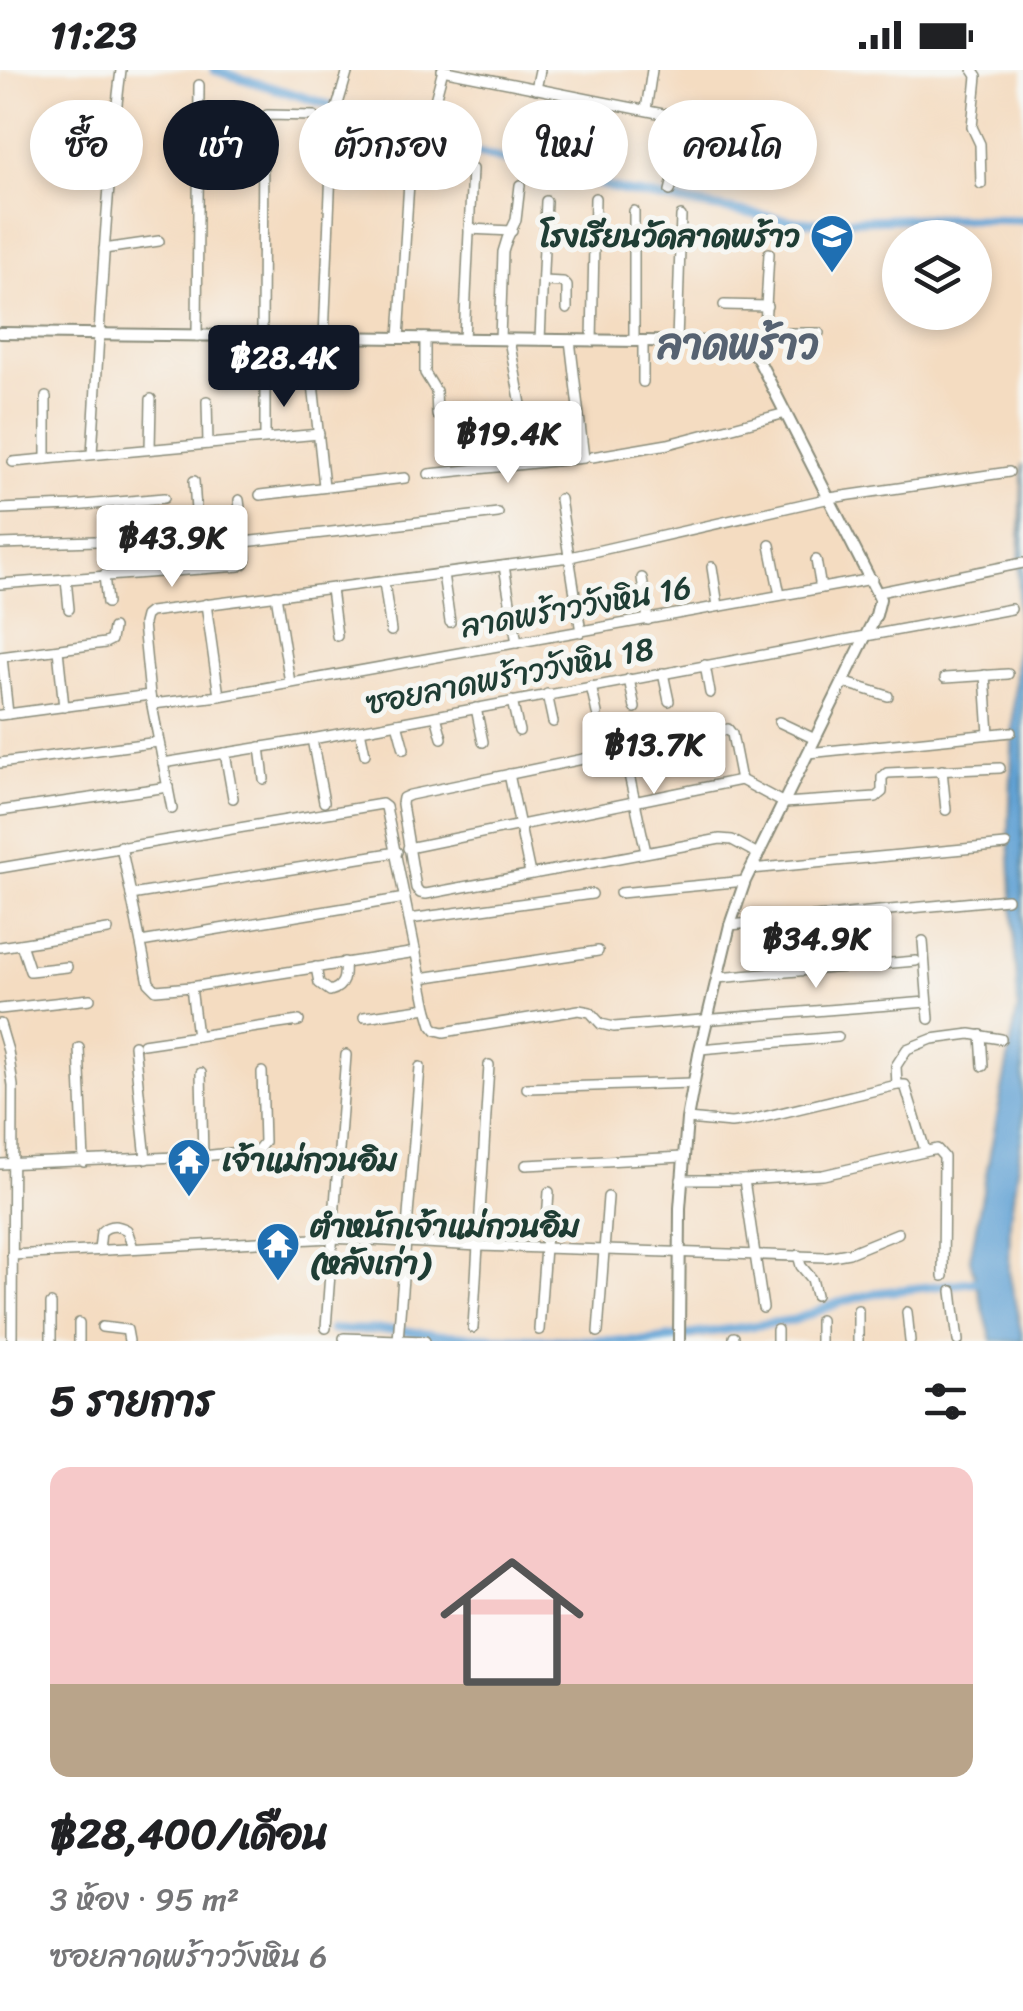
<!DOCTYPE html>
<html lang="th">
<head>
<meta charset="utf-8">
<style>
  :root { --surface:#fff; --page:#f2f2f2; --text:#202124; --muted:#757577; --line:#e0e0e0; --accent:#111827 }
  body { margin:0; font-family:Sriracha,"Playpen Sans Thai",sans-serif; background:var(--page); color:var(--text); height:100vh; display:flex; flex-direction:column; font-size:38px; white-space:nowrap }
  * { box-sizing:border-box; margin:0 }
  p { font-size:32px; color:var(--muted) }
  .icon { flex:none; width:55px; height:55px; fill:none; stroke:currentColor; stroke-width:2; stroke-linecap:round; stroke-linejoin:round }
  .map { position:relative; height:1271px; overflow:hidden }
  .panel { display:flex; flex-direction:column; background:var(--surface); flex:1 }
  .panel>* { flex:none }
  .guide { position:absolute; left:30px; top:30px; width:965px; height:90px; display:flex; gap:20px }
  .buttons { position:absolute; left:882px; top:150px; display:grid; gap:20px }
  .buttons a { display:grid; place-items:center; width:110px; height:110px; border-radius:50%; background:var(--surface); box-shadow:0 5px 15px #0003; font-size:50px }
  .price { position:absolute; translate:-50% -85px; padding:0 22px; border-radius:10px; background:#fff; color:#222; font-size:32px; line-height:65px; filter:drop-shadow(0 2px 5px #0008) }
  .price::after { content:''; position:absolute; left:50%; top:60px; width:30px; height:22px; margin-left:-15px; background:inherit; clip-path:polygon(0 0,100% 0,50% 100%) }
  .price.selected { background:var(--accent); color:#fff }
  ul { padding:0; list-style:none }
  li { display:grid; align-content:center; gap:20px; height:530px; padding:0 50px }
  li+li { border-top:2px solid var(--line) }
  li span { display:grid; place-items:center; height:310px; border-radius:20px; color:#555 }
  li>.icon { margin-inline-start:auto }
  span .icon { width:180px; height:180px; fill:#fffc; stroke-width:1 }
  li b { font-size:42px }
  h2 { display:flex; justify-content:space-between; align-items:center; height:120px; padding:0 50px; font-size:42px }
  .chip { padding:0 35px; border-radius:45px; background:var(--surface); box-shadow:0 5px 15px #0003; font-size:35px; line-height:90px }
  .chip.selected { background:var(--accent); color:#fff }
  .status { display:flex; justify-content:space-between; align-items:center; height:70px; padding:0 50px; background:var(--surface); direction:ltr }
  .status svg { height:28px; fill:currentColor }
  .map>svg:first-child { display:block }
  .water { fill:#60a1d4; stroke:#406f84; stroke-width:2.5 }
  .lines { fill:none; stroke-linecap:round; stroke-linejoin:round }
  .canal { stroke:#60a1d4; stroke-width:9 }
  .minor-casing { stroke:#8a8c7a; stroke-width:12 }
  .major-casing { stroke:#8a8c7a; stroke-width:14 }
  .minor { stroke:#fff; stroke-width:9 }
  .major { stroke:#fff; stroke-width:10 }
  .labels { text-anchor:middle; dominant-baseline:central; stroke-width:10; stroke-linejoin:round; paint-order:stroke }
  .poi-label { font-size:32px; font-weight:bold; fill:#1f3d34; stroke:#f6f6f2; text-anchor:start }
  .street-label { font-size:32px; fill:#1f3d34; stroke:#f6f6f2 }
  .district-label { font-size:42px; font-weight:bold; fill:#566271; stroke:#f6f6f2 }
</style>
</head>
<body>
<div class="status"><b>11:23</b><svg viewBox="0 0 49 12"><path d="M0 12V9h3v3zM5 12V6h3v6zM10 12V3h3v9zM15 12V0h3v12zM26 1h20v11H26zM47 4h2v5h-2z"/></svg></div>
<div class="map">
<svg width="1023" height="1271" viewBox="0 0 1023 1271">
  <rect width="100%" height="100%" fill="#f6f6f2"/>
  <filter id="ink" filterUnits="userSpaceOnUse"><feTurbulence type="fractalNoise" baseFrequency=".01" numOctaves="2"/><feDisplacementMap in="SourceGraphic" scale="20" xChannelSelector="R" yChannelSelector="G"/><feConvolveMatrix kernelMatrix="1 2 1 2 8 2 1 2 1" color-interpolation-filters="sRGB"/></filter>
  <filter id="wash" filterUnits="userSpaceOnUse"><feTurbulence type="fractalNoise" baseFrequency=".0048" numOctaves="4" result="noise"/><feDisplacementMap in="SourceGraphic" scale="40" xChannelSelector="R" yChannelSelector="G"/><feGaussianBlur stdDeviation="2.25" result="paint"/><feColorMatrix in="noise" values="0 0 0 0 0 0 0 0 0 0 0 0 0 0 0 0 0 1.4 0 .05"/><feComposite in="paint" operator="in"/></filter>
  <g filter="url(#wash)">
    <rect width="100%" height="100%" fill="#f4dcc1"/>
    <polygon class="water" points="1023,394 1023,1055 1010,1150 1009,1202 1023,1271 992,1271 970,1189 1018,937 1009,764"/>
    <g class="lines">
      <g class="canal">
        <polyline points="214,0 326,34 447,75 632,123 799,152 926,148 1023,150"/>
        <polyline points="332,1260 398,1260 433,1265 558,1270 646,1271 794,1250 841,1232 875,1223 987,1210"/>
      </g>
    </g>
  </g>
  <g filter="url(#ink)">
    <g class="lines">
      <defs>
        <g id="minor">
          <polyline points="442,0 683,48 686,55 670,121"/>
          <polyline points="973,0 977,6 972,57 980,74 981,114"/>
          <polyline points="536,19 540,0"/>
          <polyline points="646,40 652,0"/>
          <polyline points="429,53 443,0"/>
          <polyline points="469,159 512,161"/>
          <polyline points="104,179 159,171"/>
          <polyline points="543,211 563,212 567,216 567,239"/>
          <polyline points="724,235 767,236"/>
          <polyline points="765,263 819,263"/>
          <polyline points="197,266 199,15"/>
          <polyline points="262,266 263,49 267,45 314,46"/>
          <polyline points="308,267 324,416"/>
          <polyline points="324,267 333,51 348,0"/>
          <polyline points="399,268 411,81"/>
          <polyline points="425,268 425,303 436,321 437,345"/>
          <polyline points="464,269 472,99"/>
          <polyline points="500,269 503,182 507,169 516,150 520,115"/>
          <polyline points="509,270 528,372"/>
          <polyline points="540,270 546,131"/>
          <polyline points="592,271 595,128"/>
          <polyline points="634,271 634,141"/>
          <polyline points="643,271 643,312"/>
          <polyline points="677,272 681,146"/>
          <polyline points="757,287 764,273 769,183"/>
          <polyline points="265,312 265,368"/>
          <polyline points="207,331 208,374"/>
          <polyline points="150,379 151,329"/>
          <path d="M 92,384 C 100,256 105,127 121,0"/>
          <polyline points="592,387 668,374 786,343"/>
          <polyline points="46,389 46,327"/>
          <polyline points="13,392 319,364"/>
          <polyline points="429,404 584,388 570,270"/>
          <polyline points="194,411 200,499"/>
          <polyline points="260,425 405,408"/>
          <polyline points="560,429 581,562"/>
          <polyline points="0,439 72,436 164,428"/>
          <polyline points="227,469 243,464"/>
          <polyline points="244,472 498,443"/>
          <polyline points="0,474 160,469"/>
          <polyline points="770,475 780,525"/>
          <polyline points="816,490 821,518"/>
          <polyline points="504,496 517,573"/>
          <polyline points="712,497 718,536"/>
          <polyline points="443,504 450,552"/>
          <polyline points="104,505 107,533"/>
          <polyline points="642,508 648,550"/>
          <polyline points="66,509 69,539"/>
          <polyline points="384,512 391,561"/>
          <polyline points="0,514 240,496 244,493 246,488 239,430"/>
          <polyline points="331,519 337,566"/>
          <polyline points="879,522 1023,493"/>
          <polyline points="276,525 290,613"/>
          <polyline points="206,534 219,626"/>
          <polyline points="58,580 64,637"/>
          <polyline points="0,587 105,573 111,570 113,558"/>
          <polyline points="2,587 8,644"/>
          <polyline points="705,595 710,623"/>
          <polyline points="663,603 669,631"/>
          <polyline points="985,605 989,664"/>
          <polyline points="945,608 1008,604"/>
          <polyline points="629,609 635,638"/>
          <polyline points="843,612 888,626"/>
          <polyline points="591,616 597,643"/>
          <polyline points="547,624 553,652"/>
          <polyline points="512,631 519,661"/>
          <polyline points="153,634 219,626 872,509"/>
          <polyline points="476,638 483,672"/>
          <polyline points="0,645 150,625"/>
          <polyline points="436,646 442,668"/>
          <polyline points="779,652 815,669"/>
          <polyline points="397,653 404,679"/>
          <polyline points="360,660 365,684"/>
          <polyline points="312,669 324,732"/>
          <polyline points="260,677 264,709"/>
          <polyline points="624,682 646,782"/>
          <polyline points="225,683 233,728"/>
          <polyline points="808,683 1011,662"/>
          <polyline points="0,693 158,672"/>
          <polyline points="163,693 312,669 1011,539"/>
          <polyline points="942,700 946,740"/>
          <polyline points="509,704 530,804"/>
          <polyline points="741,710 732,664 728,659 410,725 403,728 402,734 416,818 420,823 426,824 720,769 732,770 758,784"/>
          <polyline points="172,739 150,625 143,554 145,546 150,542 570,487 830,428 1009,402"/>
          <polyline points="0,741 168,717"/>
          <polyline points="121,776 149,913 156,920 191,917 416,882"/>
          <polyline points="408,778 741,710 784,733 876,727 882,722 882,707 887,703 1000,698"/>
          <polyline points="0,798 382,734 386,737 427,938 432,955 436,960 444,962 579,940 590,942 601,954 614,957 927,932"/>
          <polyline points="751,799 1006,775"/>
          <polyline points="620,823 745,811"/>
          <polyline points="131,825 397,782"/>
          <polyline points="409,849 592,824"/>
          <polyline points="730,855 1007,829"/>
          <polyline points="923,871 929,949"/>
          <polyline points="141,872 405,828"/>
          <polyline points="21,874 30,901 67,897"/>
          <polyline points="0,877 108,860"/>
          <path d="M 316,897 L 319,913 L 330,921 C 345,917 345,906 344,892"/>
          <polyline points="421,908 598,881"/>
          <polyline points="717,908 916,891"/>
          <polyline points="191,917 197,966"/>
          <polyline points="0,939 90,929"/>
          <polyline points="364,947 427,938"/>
          <polyline points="0,954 8,981 13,1016 12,1271"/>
          <polyline points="981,965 983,996"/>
          <polyline points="143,974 299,951"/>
          <polyline points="134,975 146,1089"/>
          <polyline points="79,978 84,1092"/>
          <polyline points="700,979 838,967"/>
          <polyline points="201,1003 203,1086"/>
          <polyline points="897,1015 896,996 907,979 932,969 970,964 1001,969"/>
          <polyline points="527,1018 693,1013"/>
          <polyline points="687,1049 731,1053 747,1051 897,1015 905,1015 925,1080"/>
          <polyline points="0,1094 203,1086 258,1080 264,1072 262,1002"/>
          <polyline points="526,1095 683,1087"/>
          <polyline points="681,1110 744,1110 823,1105 937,1079 944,1087 943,1206"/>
          <polyline points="744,1110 763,1238"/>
          <path d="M 99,1180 L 101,1162 C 109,1154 118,1155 127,1160 L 133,1178"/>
          <polyline points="12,1185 332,1168 479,1176 826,1187 849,1183 898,1163"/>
          <polyline points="798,1185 801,1196 812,1209 816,1225"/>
          <polyline points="952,1221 958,1271"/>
          <polyline points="51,1234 51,1271"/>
          <polyline points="858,1240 858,1271"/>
          <polyline points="907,1242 910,1271"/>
          <polyline points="102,1257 127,1260 129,1271"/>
          <polyline points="326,1258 346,985"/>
          <polyline points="473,1258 489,995"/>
          <polyline points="539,1260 549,1122"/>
          <polyline points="598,1262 608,1127"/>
          <polyline points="344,1268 425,1271"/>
          <polyline points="398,1270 420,997"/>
          <polyline points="79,1271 79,1253"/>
          <polyline points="734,1271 734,1267"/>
          <polyline points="777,1271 777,1260"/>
          <polyline points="820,1271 820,1250"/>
        </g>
        <polyline id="major" points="0,263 723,272 743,276 757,287 880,529 876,545 745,811 730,855 700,979 687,1049 680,1138 679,1271"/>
      </defs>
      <use href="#minor" class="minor-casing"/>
      <use href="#major" class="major-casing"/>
      <use href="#minor" class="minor"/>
      <use href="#major" class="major"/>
    </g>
  </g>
  <defs>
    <symbol id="school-pin" viewBox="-11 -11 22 30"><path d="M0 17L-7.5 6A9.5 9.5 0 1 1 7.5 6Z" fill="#1f6fb2" stroke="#f6f6f2"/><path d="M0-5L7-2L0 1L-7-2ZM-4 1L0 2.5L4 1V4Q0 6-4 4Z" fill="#fff"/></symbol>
    <symbol id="temple-pin" viewBox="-11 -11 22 30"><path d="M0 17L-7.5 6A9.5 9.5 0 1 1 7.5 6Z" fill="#1f6fb2" stroke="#f6f6f2"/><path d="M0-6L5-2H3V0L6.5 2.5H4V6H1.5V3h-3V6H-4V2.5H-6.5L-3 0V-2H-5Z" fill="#fff"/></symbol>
  </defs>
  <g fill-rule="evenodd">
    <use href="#school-pin" x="807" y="141" width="50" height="68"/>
    <use href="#temple-pin" x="164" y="1065" width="50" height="68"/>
    <use href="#temple-pin" x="253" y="1149" width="50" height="68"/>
  </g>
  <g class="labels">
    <g class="poi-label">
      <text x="800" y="166" text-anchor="end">โรงเรียนวัดลาดพร้าว</text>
      <text x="222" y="1090">เจ้าแม่กวนอิม</text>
      <text x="310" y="1156">ตำหนักเจ้าแม่กวนอิม<tspan x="310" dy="37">(หลังเก่า)</tspan></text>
    </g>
    <g class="street-label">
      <text transform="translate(576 537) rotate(-10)">ลาดพร้าววังหิน 16</text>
      <text transform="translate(510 606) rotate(-11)">ซอยลาดพร้าววังหิน 18</text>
    </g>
    <g class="district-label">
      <text x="738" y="274">ลาดพร้าว</text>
    </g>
  </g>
</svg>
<div class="buttons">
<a><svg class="icon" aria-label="layers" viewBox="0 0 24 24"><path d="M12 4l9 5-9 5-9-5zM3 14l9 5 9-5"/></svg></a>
</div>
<b class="price selected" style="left:284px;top:340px">฿28.4K</b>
<b class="price" style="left:508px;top:416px">฿19.4K</b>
<b class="price" style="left:172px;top:520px">฿43.9K</b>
<b class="price" style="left:654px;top:727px">฿13.7K</b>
<b class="price" style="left:816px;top:921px">฿34.9K</b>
<div class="guide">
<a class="chip">ซื้อ</a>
<a class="chip selected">เช่า</a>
<a class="chip">ตัวกรอง</a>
<a class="chip">ใหม่</a>
<a class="chip">คอนโด</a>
</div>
</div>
<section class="panel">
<h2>5 รายการ<svg class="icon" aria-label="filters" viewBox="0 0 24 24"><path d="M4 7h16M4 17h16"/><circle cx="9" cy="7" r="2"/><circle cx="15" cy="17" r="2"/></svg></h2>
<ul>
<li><span style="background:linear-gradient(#f6c9c9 70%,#b9a48a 0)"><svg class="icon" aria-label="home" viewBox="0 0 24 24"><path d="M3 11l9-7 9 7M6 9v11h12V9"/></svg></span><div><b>฿28,400/เดือน</b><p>3 ห้อง · 95 m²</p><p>ซอยลาดพร้าววังหิน 6</p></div></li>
</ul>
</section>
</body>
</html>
